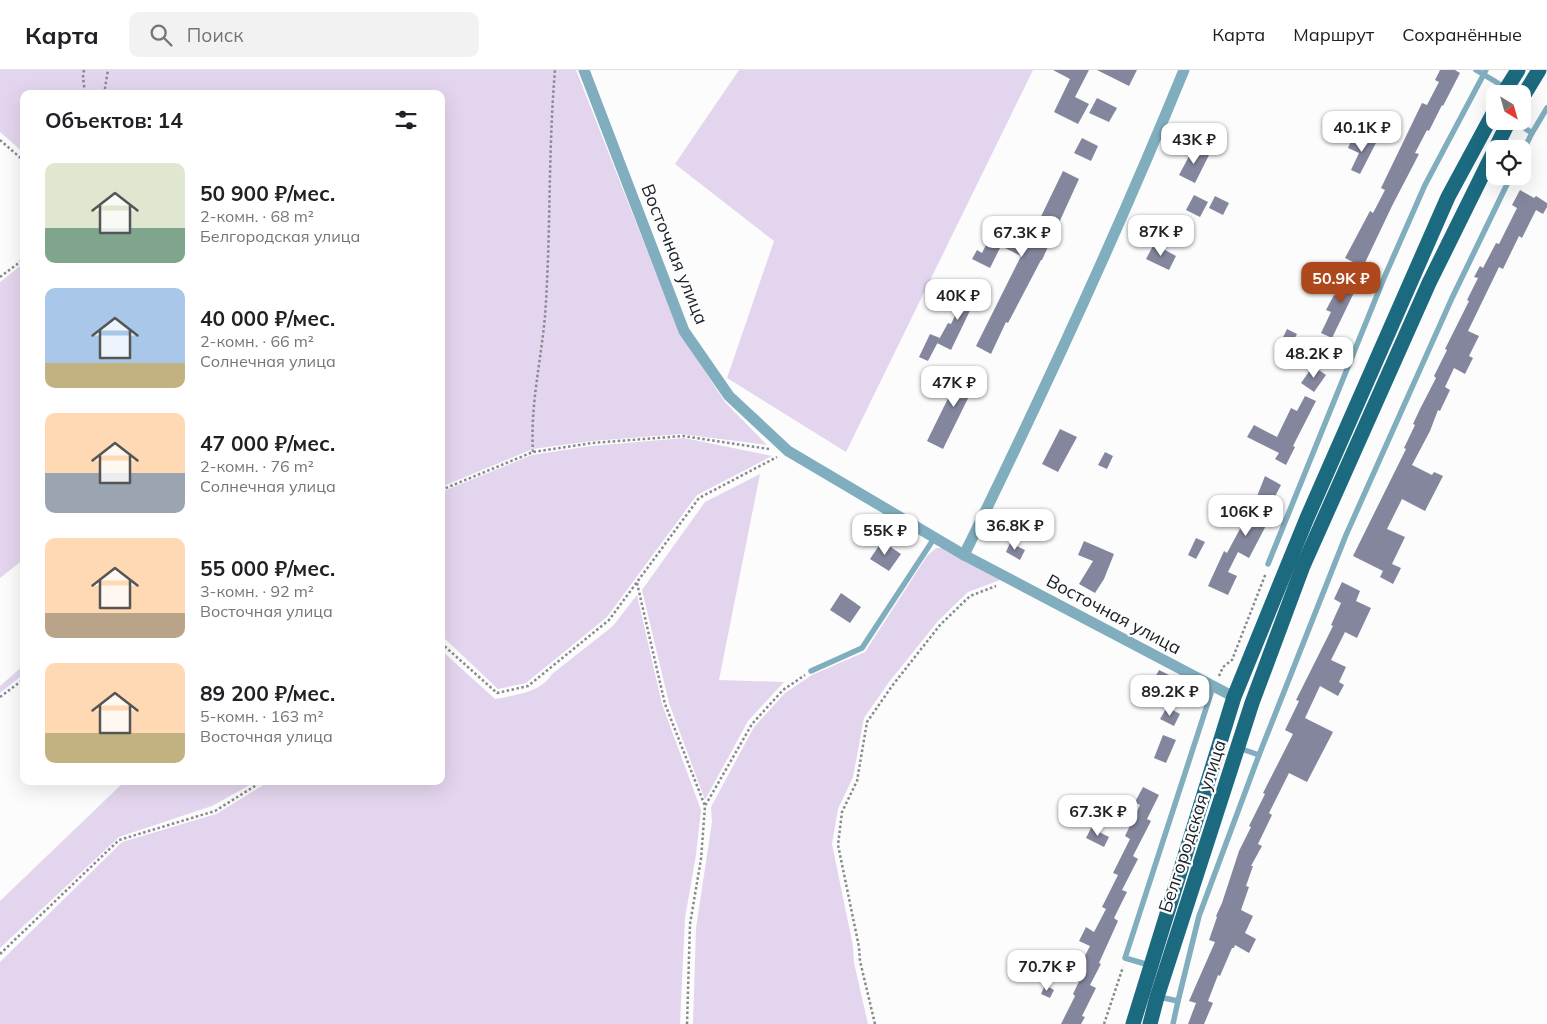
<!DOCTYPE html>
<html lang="ru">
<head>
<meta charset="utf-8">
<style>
  :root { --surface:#fff; --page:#f2f2f2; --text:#202124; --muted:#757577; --line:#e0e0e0; --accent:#ad471c }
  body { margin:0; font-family:Mulish,sans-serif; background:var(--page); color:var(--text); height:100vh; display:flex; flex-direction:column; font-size:19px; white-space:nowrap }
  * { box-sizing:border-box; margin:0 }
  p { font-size:16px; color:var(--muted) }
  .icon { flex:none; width:28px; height:28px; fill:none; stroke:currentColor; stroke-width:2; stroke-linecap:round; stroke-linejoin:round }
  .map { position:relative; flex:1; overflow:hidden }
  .details { position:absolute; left:20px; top:20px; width:425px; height:695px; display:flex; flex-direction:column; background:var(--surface); border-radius:10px; box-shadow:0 5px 20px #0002 }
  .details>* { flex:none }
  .needle { width:32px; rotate:143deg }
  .fabs { position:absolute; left:1486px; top:15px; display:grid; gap:10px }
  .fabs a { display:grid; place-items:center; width:45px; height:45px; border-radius:10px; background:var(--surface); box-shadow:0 5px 20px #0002; font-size:25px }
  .price { position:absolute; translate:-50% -42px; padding:0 11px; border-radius:10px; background:#fff; color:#222; font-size:16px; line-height:32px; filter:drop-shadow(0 1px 2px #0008) }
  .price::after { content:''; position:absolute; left:50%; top:30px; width:15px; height:11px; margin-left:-8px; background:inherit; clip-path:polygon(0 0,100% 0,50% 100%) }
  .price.active { background:var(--accent); color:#fff }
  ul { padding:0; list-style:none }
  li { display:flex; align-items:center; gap:15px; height:125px; padding:0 25px }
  li span { display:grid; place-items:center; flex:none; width:140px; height:100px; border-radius:10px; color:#555 }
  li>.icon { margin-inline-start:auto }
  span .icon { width:60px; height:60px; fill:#fffc; stroke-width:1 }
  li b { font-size:21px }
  h2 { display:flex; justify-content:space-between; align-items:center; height:60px; padding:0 25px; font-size:21px }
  header { display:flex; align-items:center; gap:30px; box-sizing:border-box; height:70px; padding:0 25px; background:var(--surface); border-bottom:1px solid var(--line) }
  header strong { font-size:24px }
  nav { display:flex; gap:28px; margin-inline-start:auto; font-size:18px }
  .search { width:350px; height:45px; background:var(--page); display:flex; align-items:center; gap:12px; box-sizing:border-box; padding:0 18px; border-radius:10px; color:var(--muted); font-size:19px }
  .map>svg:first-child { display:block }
  .green { fill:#e3d5ed }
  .building { fill:#84869d }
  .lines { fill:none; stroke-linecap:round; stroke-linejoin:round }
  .path { stroke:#86898d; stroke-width:2.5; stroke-dasharray:2.5 2.5; stroke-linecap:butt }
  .lane { stroke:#81aebe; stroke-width:5.5 }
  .street { stroke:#81aebe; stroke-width:11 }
  .primary { stroke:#1b6a80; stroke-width:15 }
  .labels { text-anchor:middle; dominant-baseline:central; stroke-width:4.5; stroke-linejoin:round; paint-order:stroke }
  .street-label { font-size:18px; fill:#181f26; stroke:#fcfcfc }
</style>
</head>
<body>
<header>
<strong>Карта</strong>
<div class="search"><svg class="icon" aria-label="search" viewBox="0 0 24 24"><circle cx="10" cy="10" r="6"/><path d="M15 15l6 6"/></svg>Поиск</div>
<nav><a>Карта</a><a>Маршрут</a><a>Сохранённые</a></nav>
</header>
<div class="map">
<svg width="1547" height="954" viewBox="0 0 1547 954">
  <rect width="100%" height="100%" fill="#fcfcfc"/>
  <g class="green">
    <polygon points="0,0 576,0 679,262 725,332 767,375 681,364 592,371 533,379 441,417 441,24 24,24 24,83 0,62"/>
    <polygon points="739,0 1033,0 846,382 727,308 774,171 675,94"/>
    <polygon points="24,193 24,489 0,508 0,212"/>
    <polygon points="684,368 772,386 697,425 607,547 526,613 498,619 441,565 441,422 532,385 591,376"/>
    <polygon points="760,404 719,610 784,612 748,651 705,730 669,633 642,520 705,432"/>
    <polygon points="936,478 944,478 1000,510 968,522 938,551 889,612 864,648 853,707 838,739 832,774 853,876 854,893 868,954 693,954 696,858 712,752 711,737 754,657 785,623 812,605 865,582 927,486"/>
    <path d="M 637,525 L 662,634 L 701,740 L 696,785 L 685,848 L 680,954 L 0,954 L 0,892 L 122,772 L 216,744 L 270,711 L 441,711 L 441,580 L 495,629 C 515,625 540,623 552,604 L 613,556 Z"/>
    <polygon points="24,595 24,604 0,623 0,616"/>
    <polygon points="125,711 257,711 212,736 119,767 0,878 0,831"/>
  </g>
  <g class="building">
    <polygon points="1053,0 1089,0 1075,27 1089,34 1078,54 1054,42 1070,9"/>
    <polygon points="1097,0 1137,0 1129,16"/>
    <polygon points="1440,0 1455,0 1460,3 1443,36 1442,35 1429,61 1427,60 1415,83 1419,84 1392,136 1363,197 1345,188 1370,141 1373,143 1385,120 1381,118 1422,33 1427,35 1439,12 1435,10"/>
    <polygon points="1097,28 1117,38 1109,52 1089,43"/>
    <polygon points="1369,65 1378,69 1360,104 1351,100 1359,83 1348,78 1352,69 1364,75"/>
    <polygon points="1082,68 1098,76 1091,91 1074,83"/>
    <polygon points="1194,77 1209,85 1195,113 1179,105"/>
    <polygon points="1063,101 1079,109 1042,190 1041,190 1008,253 1006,252 991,284 976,276 1021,186 1001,176 990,198 972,189 977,180 982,183 997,153 1026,168 1030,159 1034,161"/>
    <polygon points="1520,120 1534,128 1536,126 1547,133 1547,137 1543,144 1536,140 1522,168 1519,166 1503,199 1499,197 1468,261 1479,266 1469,286 1473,288 1465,304 1454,298 1445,317 1450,320 1440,341 1438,340 1430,361 1412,395 1432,405 1434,402 1443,406 1425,441 1402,429 1387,459 1405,467 1392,494 1401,498 1393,514 1380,507 1383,501 1353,486 1406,379 1404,378 1415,355 1413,354 1420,339 1436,308 1434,306 1447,280 1445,279 1469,231 1467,230 1478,208 1474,207 1480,196 1483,198 1496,173 1499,174 1517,138 1512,135"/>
    <polygon points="1194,125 1208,132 1200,147 1186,140"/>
    <polygon points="1215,126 1229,133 1223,145 1209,138"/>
    <polygon points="1154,174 1176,186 1169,200 1146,189"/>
    <polygon points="1353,199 1363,204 1332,268 1321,263 1331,242 1326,240 1334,225 1339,228"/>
    <polygon points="968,219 978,224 951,280 937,273 948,253 951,254"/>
    <polygon points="1287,259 1297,264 1286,284 1277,280"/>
    <polygon points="930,264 940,268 928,291 919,287"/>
    <polygon points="964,296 980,304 943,379 927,371"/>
    <polygon points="1313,296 1326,305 1314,322 1301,313"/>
    <polygon points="1305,326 1316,331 1293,376 1295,377 1286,395 1275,389 1279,383 1247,367 1254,355 1277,367 1291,338 1297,341"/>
    <polygon points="1060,359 1077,367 1058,402 1042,394"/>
    <polygon points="1105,382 1113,386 1107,399 1098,395"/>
    <polygon points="1265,406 1281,415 1266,444 1271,446 1249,488 1238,482 1228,502 1237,506 1228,525 1208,516 1224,481 1227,483 1241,457 1245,458 1256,435 1254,434"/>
    <polygon points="1196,468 1205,472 1196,489 1188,485"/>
    <polygon points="882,471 901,484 889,501 870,489"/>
    <polygon points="1084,471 1114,484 1104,509 1095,523 1079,514 1093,491 1078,485"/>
    <polygon points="1010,473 1025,480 1020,490 1006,482"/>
    <polygon points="1342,512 1360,521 1356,531 1371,538 1357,568 1345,562 1331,590 1346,597 1339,612 1344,615 1338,626 1320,616 1305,648 1333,662 1307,712 1289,703 1269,743 1272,745 1258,774 1262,776 1251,796 1253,796 1246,816 1249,817 1241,840 1253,846 1245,863 1256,869 1249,883 1235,875 1234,878 1232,878 1220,906 1218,905 1208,931 1213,933 1204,954 1188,954 1196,933 1189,931 1215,872 1209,870 1217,847 1216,846 1222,833 1239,781 1251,757 1249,756 1265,724 1263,723 1293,664 1285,660 1299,631 1296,630 1333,556 1331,555 1341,533 1334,529"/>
    <polygon points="841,523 861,537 850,553 830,540"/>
    <polygon points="1159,600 1183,612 1178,624 1153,611"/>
    <polygon points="1167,637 1180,644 1174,656 1160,649"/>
    <polygon points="1163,665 1176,670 1166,693 1154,688"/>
    <polygon points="1143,717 1159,725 1147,749 1151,751 1133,786 1138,789 1122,820 1127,822 1114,848 1118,851 1099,893 1101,894 1090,915 1096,918 1082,946 1085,947 1081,954 1061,954 1075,926 1073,924 1083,903 1077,901 1090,876 1079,871 1086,857 1094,862 1106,839 1102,837 1118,805 1113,803 1130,769 1125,766 1140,735 1135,732"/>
    <polygon points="1091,758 1109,767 1104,777 1086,768"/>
    <polygon points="1045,915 1054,920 1050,928 1041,924"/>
  </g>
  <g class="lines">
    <g class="path">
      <polyline points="84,0 83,7 85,24"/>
      <polyline points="104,24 108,0"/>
      <polyline points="0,70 24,91"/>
      <polyline points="0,207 24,189"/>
      <path d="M 533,382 C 530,337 541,291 545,246 C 551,164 548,82 555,0"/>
      <polyline points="441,420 533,382 592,373 683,366 769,379"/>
      <polyline points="637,513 665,634 705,736"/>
      <polyline points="441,573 497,623 528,616 609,550 699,428 777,387"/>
      <polyline points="1219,606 1223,597 1232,590 1266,503"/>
      <polyline points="0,627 24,609"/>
      <polyline points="0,884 119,770 215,741 263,711"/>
      <polyline points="687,954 690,854 701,789 705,736 752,654 783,620 805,605"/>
      <polyline points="875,954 860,891 859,877 838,775 842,742 857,711 867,652 892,616 940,555 970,526 996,516"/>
      <polyline points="1104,954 1123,897"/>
    </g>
    <g class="lane">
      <polyline points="1476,0 1506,18"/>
      <polyline points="1514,51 1532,63 1522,83"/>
      <polyline points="1532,63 1547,38"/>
      <polyline points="1268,494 1384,208 1425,115 1486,0"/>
      <polyline points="811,601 862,578 935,467"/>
      <polyline points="1259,685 1346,465 1452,228 1511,106"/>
      <polyline points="1149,895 1125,888 1213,617"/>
      <polyline points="1159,927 1178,931 1173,954"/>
      <polyline points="1178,931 1199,846 1259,685 1239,678"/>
    </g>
    <g class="street">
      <polyline points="584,0 684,261 729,326 788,381 964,485 1234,627"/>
      <path d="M 964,485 C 1042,326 1117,164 1184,0"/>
    </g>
    <g class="primary">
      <polyline points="1503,24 1518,0"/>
      <polyline points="1522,28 1539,0"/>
      <polyline points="1133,954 1234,627 1307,448 1448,127 1495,40"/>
      <polyline points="1150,954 1157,927 1252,633 1303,496 1429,213 1509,51"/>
    </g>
  </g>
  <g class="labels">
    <g class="street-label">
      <text transform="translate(675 184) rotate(68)">Восточная улица</text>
      <text transform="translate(1114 544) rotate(28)">Восточная улица</text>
      <text transform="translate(1192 756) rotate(-72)">Белгородская улица</text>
    </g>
  </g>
</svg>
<div class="fabs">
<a><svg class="needle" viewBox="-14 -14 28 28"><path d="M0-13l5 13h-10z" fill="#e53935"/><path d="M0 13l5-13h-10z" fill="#757577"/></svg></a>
<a><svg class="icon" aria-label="locate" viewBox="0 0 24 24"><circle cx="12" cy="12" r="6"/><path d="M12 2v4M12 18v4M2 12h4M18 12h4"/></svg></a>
</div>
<b class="price" style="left:1362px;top:83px">40.1K ₽</b>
<b class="price" style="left:1194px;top:95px">43K ₽</b>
<b class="price" style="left:1161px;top:187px">87K ₽</b>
<b class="price" style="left:1022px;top:188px">67.3K ₽</b>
<b class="price active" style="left:1341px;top:234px">50.9K ₽</b>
<b class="price" style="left:958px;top:251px">40K ₽</b>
<b class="price" style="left:1314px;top:309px">48.2K ₽</b>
<b class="price" style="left:954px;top:338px">47K ₽</b>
<b class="price" style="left:1246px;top:467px">106K ₽</b>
<b class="price" style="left:1015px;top:481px">36.8K ₽</b>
<b class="price" style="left:885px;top:486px">55K ₽</b>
<b class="price" style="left:1170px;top:647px">89.2K ₽</b>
<b class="price" style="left:1098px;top:767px">67.3K ₽</b>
<b class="price" style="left:1047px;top:922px">70.7K ₽</b>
<section class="details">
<h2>Объектов: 14<svg class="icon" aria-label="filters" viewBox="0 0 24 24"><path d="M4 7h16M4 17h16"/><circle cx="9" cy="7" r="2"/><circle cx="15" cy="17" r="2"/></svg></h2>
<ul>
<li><span style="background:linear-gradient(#dfe7d0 65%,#7fa58c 0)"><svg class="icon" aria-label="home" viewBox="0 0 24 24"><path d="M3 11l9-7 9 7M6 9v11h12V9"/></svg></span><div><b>50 900 ₽/мес.</b><p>2-комн. · 68 m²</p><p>Белгородская улица</p></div></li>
<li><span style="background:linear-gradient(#a9c7e8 75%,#c2b280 0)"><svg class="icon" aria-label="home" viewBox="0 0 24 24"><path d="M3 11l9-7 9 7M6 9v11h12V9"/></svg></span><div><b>40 000 ₽/мес.</b><p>2-комн. · 66 m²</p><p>Солнечная улица</p></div></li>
<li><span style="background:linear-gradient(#ffd9b3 60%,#9aa5b1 0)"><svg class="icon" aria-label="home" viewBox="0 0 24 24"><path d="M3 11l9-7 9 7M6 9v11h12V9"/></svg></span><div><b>47 000 ₽/мес.</b><p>2-комн. · 76 m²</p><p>Солнечная улица</p></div></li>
<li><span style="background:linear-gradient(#ffd9b3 75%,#b9a48a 0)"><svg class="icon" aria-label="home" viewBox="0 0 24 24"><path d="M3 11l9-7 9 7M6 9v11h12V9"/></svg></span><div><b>55 000 ₽/мес.</b><p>3-комн. · 92 m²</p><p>Восточная улица</p></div></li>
<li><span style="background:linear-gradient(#ffd9b3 70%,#c2b280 0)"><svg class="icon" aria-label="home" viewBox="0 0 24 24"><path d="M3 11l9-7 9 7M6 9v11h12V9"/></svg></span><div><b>89 200 ₽/мес.</b><p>5-комн. · 163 m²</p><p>Восточная улица</p></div></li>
</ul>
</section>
</div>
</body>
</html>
